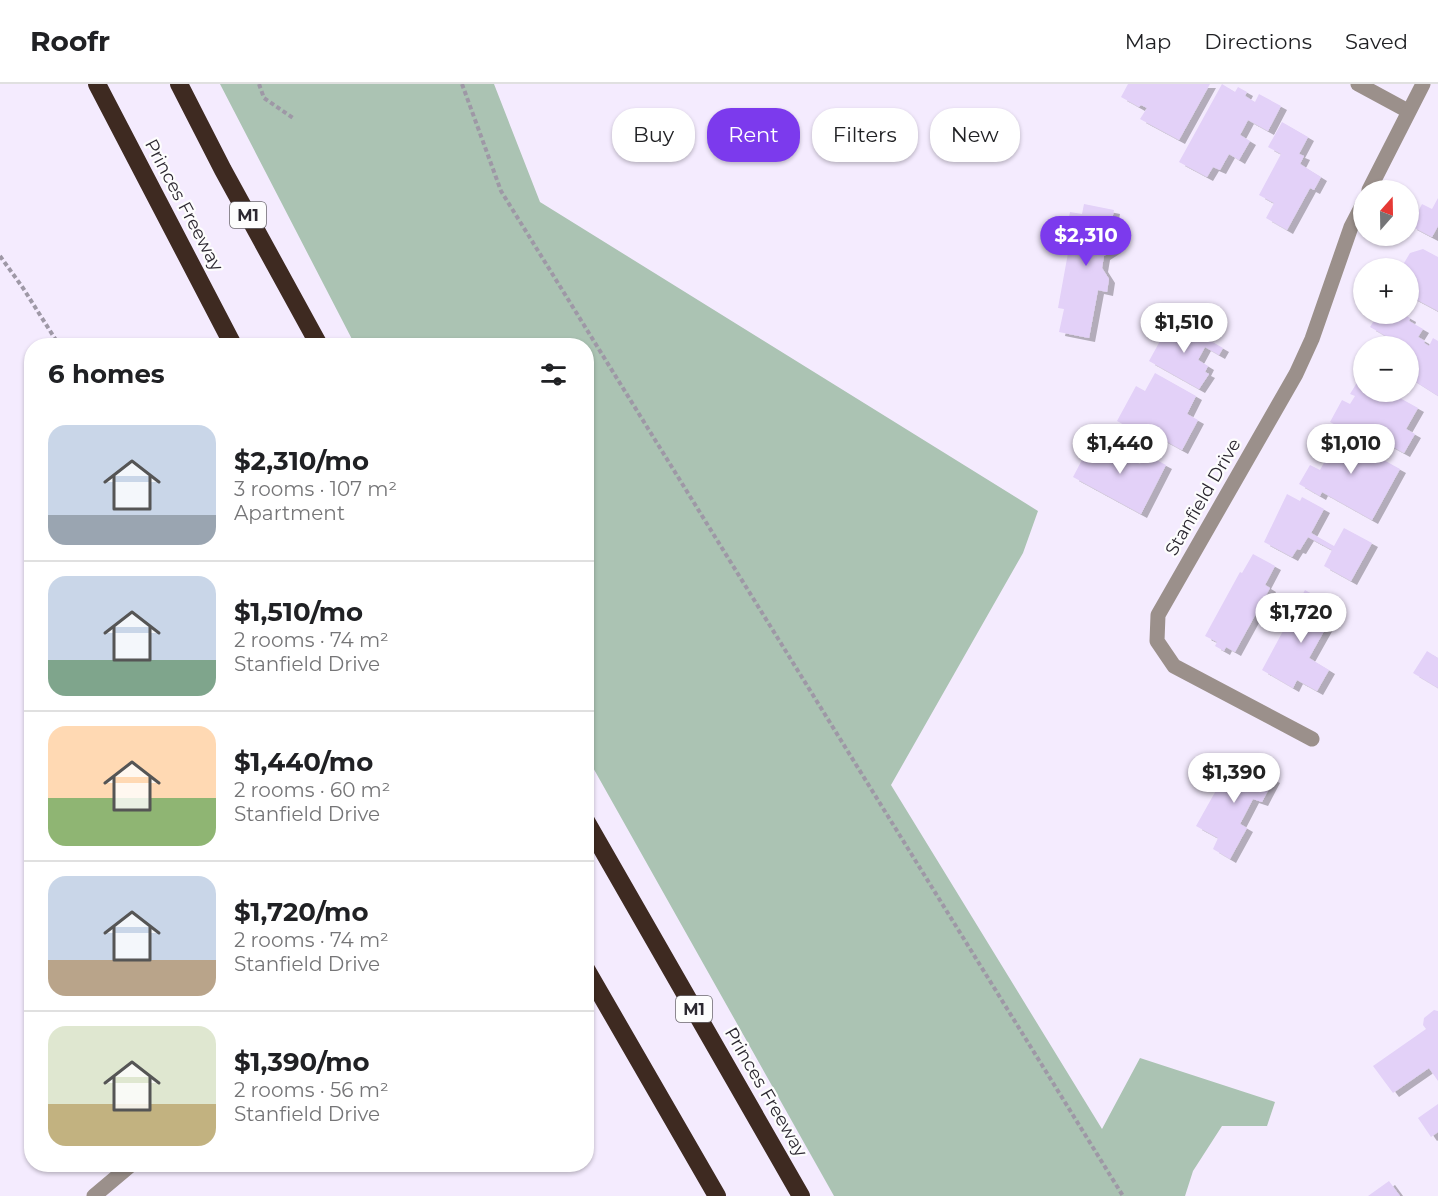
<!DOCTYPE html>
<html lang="en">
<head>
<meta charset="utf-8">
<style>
  :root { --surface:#fff; --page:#f6f6f6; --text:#202124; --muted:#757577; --line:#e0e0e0; --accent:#7c3aed }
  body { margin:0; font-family:Montserrat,sans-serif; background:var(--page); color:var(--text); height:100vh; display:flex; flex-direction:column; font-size:22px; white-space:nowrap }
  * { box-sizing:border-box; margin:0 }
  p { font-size:20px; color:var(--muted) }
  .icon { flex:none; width:33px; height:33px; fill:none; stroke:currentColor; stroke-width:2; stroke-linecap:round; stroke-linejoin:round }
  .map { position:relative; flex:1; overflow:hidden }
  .details { position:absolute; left:24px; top:254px; width:570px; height:834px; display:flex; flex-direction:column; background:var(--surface); border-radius:24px; box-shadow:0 2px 4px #0004 }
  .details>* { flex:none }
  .top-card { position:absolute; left:612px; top:24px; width:570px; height:54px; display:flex; gap:12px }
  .needle { width:39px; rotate:20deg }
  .controls { position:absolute; left:1353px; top:96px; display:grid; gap:12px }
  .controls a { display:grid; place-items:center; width:66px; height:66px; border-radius:50%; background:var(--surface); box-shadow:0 2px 4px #0004; font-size:30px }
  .price { position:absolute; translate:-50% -51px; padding:0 14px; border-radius:21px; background:#fff; color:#222; font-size:20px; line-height:39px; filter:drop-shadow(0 2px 3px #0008) }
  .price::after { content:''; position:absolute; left:50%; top:36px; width:18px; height:14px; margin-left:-9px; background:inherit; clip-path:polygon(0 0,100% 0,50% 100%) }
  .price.on { background:var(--accent); color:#fff }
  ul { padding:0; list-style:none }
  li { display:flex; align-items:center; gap:18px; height:150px; padding:0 24px }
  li+li { border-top:2px solid var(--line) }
  li span { display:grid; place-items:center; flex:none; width:168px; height:120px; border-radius:18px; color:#555 }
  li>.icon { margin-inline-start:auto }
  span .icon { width:72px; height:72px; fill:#fffc; stroke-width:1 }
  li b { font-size:26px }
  h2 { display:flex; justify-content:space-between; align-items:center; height:72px; padding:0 24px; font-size:26px }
  .chip { padding:0 21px; border-radius:24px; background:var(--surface); box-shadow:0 2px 4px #0004; font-size:21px; line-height:54px }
  .chip.on { background:var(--accent); color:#fff }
  header { display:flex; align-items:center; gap:36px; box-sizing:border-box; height:84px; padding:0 30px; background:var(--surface); border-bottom:2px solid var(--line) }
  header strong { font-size:28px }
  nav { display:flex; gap:33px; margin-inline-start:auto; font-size:21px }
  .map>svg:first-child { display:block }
  .green { fill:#abc3b3 }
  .building { fill:#e3d1f8; filter:url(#shadow) }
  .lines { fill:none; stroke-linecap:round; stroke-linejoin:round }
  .path { stroke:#9e98a6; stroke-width:4; stroke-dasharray:4.5 3; stroke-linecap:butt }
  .minor { stroke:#9b908b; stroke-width:15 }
  .motorway { stroke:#3e2a21; stroke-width:18 }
  .labels { text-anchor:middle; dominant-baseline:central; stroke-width:4.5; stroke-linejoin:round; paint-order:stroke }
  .shield { fill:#fdfdfd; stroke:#6b686e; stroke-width:1.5 }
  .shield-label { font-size:16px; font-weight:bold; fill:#2c2831 }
  .street-label { font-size:18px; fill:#2c2831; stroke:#fdfdfd }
</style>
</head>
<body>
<header>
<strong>Roofr</strong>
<nav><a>Map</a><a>Directions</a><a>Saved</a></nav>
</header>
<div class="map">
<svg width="1438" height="1112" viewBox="0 0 1438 1112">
  <defs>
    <filter id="shadow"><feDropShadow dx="6" dy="4" stdDeviation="0" flood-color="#0004"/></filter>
  </defs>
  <rect width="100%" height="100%" fill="#f4ebfe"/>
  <polygon class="green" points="220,0 494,0 540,118 1038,427 1023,469 891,701 1102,1045 1140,974 1275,1018 1267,1042 1222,1042 1193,1087 1185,1112 834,1112 587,673 586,261 355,261"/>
  <g class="building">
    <polygon points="1128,0 1210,0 1179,56 1140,35 1147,24 1141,21 1139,23 1121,13"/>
    <polygon points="1222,0 1235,8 1238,3 1247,8 1245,12 1255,18 1259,10 1281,22 1268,47 1248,36 1240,51 1250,57 1239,76 1229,70 1220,86 1213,83 1207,93 1179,78"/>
    <polygon points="1282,38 1308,53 1299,70 1304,72 1300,80 1321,93 1314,106 1310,104 1287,146 1266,134 1274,119 1259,111 1281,70 1268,63"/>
    <polygon points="1438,114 1438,142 1432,153 1411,142 1422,120 1432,125"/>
    <polygon points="1084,120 1114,126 1111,141 1119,143 1115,165 1104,172 1102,184 1109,195 1107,208 1098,206 1089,254 1059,248 1064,225 1058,224 1070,158 1065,152 1070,128 1082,130"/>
    <polygon points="1423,165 1438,173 1438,227 1408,211 1408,184 1391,184 1393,180 1401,184 1410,169"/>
    <polygon points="1378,230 1403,230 1410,234 1409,237 1423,245 1418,253 1425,257 1424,259 1429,262 1433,254 1438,257 1438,312 1408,293 1408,262 1391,262 1388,261 1391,255 1370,243"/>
    <polygon points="1172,235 1223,264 1219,271 1205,263 1198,276 1208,282 1205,288 1209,290 1199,305 1149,277"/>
    <polygon points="1155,289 1196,312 1187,330 1198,336 1182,366 1140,343 1137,348 1117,337 1136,302 1145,307"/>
    <polygon points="1361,292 1364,293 1364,308 1389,308 1418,324 1406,345 1415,350 1404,369 1356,343 1352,350 1330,338 1342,316 1350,320 1355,312 1350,310"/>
    <polygon points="1329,346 1400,385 1372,436 1322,408 1320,412 1299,400 1310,381 1320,386 1326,375 1316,370 1320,364 1317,362"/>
    <polygon points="1093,355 1140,380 1145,370 1166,381 1141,430 1073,393"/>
    <polygon points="1287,410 1300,417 1302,413 1324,425 1311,449 1334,462 1344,444 1372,459 1351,497 1324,482 1332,466 1308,453 1300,466 1297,465 1292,473 1264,458"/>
    <polygon points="1253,470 1275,482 1265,501 1270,504 1235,568 1226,563 1224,567 1215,562 1217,558 1205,552 1240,488 1242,489"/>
    <polygon points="1305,506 1337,524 1309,574 1329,586 1317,607 1297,596 1293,604 1262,586"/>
    <polygon points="1427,567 1438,574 1438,604 1413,589"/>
    <polygon points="1236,671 1257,682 1255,686 1274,695 1262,718 1253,715 1240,740 1247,744 1230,775 1213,765 1218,754 1196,742"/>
    <polygon points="1434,926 1438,927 1438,997 1429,984 1393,1009 1373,982 1426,945 1423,941 1424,934"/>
    <polygon points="1438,1020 1438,1048 1431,1053 1418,1034"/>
    <polygon points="1389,1097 1400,1112 1368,1112"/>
  </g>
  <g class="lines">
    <g class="path">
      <polyline points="259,0 264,14 293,34"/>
      <polyline points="462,0 501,107 1123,1112"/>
      <polyline points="0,172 23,204 59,261"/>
    </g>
    <g class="minor">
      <polyline points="1358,0 1408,27"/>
      <polyline points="1369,106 1423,0"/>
      <polyline points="1312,655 1174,582 1157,557 1158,531 1296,290 1312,255 1351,143 1364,118"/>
      <polyline points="94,1112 132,1080"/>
    </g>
    <g class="motorway">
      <polyline points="97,0 233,261"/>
      <polyline points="179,0 223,86 319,261"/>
      <polyline points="586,737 801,1112"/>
      <polyline points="586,885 717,1112"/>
    </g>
  </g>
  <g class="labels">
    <g class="shield">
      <rect x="230" y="118" width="36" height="26" rx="4.5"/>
      <rect x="676" y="912" width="36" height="26" rx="4.5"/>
    </g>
    <g class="shield-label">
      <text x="248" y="131">M1</text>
      <text x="694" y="925">M1</text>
    </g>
    <g class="street-label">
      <text transform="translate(184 121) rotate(62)">Princes Freeway</text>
      <text transform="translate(1203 413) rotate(-60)">Stanfield Drive</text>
      <text transform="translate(766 1008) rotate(60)">Princes Freeway</text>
    </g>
  </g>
</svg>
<div class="controls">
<a><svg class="needle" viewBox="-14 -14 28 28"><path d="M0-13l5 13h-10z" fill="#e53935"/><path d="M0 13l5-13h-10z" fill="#757577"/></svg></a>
<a>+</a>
<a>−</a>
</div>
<b class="price on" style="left:1086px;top:183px">$2,310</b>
<b class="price" style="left:1184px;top:270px">$1,510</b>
<b class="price" style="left:1120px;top:391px">$1,440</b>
<b class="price" style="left:1351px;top:391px">$1,010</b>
<b class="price" style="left:1301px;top:560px">$1,720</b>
<b class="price" style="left:1234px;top:720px">$1,390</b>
<div class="top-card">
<a class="chip">Buy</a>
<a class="chip on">Rent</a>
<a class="chip">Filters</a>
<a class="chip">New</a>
</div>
<section class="details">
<h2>6 homes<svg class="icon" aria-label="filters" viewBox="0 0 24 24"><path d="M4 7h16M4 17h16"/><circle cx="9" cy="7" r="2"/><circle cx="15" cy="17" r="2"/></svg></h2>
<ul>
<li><span style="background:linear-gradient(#c9d6e8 75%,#9aa5b1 0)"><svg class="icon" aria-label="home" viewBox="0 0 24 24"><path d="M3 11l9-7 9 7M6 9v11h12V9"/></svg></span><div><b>$2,310/mo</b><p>3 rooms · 107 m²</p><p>Apartment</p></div></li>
<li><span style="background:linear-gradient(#c9d6e8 70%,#7fa58c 0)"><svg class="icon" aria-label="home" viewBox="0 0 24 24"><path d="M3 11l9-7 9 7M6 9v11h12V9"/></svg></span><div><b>$1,510/mo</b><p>2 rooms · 74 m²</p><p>Stanfield Drive</p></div></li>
<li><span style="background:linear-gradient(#ffd9b3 60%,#8fb573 0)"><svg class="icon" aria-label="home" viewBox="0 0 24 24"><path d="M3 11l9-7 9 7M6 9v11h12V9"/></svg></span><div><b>$1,440/mo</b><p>2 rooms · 60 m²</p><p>Stanfield Drive</p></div></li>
<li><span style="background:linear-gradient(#c9d6e8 70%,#b9a48a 0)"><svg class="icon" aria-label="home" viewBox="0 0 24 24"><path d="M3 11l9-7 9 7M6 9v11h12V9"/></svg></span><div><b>$1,720/mo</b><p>2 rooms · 74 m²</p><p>Stanfield Drive</p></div></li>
<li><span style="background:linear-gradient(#dfe7d0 65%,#c2b280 0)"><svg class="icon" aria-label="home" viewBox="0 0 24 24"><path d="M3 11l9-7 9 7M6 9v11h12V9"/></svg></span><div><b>$1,390/mo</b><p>2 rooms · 56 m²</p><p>Stanfield Drive</p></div></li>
</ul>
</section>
</div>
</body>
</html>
